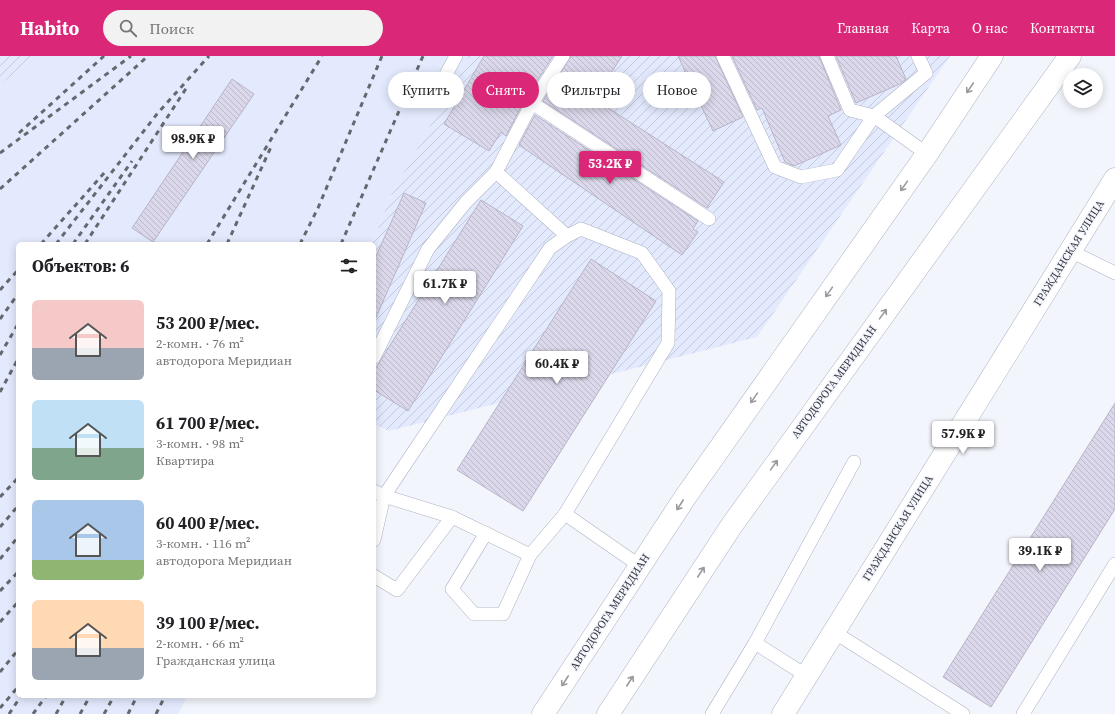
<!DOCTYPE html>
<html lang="ru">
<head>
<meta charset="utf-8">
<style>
  :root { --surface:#fff; --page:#f2f2f2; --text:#202124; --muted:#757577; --accent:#db2777 }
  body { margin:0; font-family:"Source Serif 4",serif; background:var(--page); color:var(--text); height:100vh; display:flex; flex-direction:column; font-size:15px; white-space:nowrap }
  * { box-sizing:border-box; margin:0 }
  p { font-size:13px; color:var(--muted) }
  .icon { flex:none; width:22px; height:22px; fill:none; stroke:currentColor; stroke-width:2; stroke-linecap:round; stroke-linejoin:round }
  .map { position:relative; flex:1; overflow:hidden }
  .details { position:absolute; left:16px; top:186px; width:360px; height:456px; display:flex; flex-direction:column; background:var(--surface); border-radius:6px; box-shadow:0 2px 10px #0003 }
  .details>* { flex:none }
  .banner { position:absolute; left:388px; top:16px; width:380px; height:36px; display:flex; gap:8px }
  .controls { position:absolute; left:1063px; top:12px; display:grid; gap:8px }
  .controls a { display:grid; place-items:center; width:40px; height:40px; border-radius:50%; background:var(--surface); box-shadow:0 2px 10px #0003; font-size:20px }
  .price { position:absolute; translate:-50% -34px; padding:0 9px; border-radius:4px; background:#fff; color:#222; font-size:13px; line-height:26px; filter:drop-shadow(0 1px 2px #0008) }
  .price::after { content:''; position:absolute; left:50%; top:24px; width:12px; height:9px; margin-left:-6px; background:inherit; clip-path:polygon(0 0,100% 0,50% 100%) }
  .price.current { background:var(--accent); color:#fff }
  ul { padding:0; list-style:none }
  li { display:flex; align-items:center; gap:12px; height:100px; padding:0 16px }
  li span { display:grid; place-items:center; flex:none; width:112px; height:80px; border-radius:6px; color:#555 }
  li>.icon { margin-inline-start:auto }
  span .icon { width:48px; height:48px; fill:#fffc; stroke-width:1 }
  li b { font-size:17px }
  h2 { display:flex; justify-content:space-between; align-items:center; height:48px; padding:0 16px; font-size:17px }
  .tag { padding:0 14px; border-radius:18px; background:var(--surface); box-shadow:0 2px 10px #0003; font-size:14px; line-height:36px }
  .tag.current { background:var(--accent); color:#fff }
  header { display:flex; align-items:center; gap:24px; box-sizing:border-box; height:56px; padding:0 20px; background:var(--accent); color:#fff }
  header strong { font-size:19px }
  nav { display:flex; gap:22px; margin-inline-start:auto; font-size:14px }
  .search { width:280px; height:36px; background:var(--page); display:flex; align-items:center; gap:10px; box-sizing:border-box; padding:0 14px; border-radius:22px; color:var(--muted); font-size:15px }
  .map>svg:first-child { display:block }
  .built { fill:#e4eafe }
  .industrial { fill:url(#industrial-furrows) }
  .building { fill:url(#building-back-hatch); stroke:#b7b4c6 }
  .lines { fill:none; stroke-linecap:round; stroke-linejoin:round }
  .service-casing { stroke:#acb2c2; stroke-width:14 }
  .minor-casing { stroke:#acb2c2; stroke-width:23 }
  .primary-casing { stroke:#acb2c2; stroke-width:23 }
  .service { stroke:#fff; stroke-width:13 }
  .minor { stroke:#fff; stroke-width:22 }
  .primary { stroke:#fff; stroke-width:22 }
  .rail { stroke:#66686f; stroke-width:3; stroke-dasharray:5 5; stroke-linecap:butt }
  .oneway { stroke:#9a9a9e }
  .labels { text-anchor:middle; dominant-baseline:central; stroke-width:3; stroke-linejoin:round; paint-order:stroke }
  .street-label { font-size:11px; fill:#34363d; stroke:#f3f5fc }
</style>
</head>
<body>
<header>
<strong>Habito</strong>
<div class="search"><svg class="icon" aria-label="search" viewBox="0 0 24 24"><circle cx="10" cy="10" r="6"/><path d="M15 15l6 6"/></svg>Поиск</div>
<nav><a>Главная</a><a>Карта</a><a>О нас</a><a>Контакты</a></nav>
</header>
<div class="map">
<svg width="1115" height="658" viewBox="0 0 1115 658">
  <defs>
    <pattern id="industrial-furrows" width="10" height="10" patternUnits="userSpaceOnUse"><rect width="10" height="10" fill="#e4eafe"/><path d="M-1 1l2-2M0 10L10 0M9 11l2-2" fill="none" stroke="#c4c9db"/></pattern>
    <pattern id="building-back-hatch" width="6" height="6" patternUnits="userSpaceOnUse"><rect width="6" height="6" fill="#dad8ea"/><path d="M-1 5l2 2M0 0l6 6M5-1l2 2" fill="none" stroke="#bcbaca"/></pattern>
  </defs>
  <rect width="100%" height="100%" fill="#f3f5fc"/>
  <polygon class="built" points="35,0 469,0 391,139 372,188 18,188 18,640 187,640 178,658 0,658 0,29"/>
  <g class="industrial">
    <polygon points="0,0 35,0 0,29"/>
    <polygon points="469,0 950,0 757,281 389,375 374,368 374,188 372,188 391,139"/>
  </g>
  <g class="building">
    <polygon points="484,0 553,0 525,43 506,80 501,76 489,95 444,68"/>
    <polygon points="571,0 622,0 594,43 724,126 707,152 543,45"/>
    <polygon points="678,0 715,0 743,61 713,75"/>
    <polygon points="732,0 819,0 841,54 828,60 841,89 794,110 785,106 762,52 757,54"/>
    <polygon points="836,0 896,0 906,23 900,28 856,47"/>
    <polygon points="232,23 254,38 153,186 132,172"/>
    <polygon points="535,59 698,165 693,173 698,176 682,199 519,89"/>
    <polygon points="404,137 426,147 374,266 374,205"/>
    <polygon points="481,144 523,170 408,355 374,334 374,315"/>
    <polygon points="591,203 656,245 523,455 457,414"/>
    <polygon points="1115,347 1115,453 991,651 943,621"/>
  </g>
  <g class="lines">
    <defs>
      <g id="service">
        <polyline points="723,0 775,111 801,121 837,114 874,60 926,17 918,0"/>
        <polyline points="827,0 850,54 874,60 927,98"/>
        <polyline points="435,39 456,0"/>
        <polyline points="532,47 709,163"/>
        <polyline points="496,116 567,180"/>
        <polyline points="1070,195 1115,217"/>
        <polyline points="374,301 428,193 466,146 496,116 532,47 563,0"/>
        <polyline points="374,435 384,440 452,461 530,499 565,458 640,510"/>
        <polyline points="486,477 452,533 474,558 503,558 530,499"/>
        <polyline points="374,484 384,440 550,192 567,180 581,173 642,197 669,235 668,287 565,458"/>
        <polyline points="374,520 397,534 452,461"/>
        <polyline points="834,576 963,658"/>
        <polyline points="755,587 807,620"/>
        <polyline points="712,658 755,587 854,406"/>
        <polyline points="1023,658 1115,508"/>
      </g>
      <polyline id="minor" points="783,658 1115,123"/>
      <g id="primary">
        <polyline points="543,658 686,440 927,98 992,0"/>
        <polyline points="608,658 732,469 1070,0"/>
      </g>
    </defs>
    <use href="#service" class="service-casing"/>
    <use href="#minor" class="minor-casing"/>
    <use href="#primary" class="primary-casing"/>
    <use href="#service" class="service"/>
    <use href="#minor" class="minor"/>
    <use href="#primary" class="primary"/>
    <g class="rail">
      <polyline points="19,77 104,0"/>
      <polyline points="0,97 131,0"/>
      <polyline points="0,133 148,0"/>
      <polyline points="41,188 105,116"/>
      <polyline points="56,188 157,58 209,0"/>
      <polyline points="73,188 132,105"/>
      <polyline points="85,188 187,31"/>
      <polyline points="207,188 322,0"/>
      <polyline points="227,188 271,91"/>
      <polyline points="300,188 318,152 382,0"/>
      <polyline points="341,188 423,0"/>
      <polyline points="0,234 18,214"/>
      <polyline points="0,263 18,238"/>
      <polyline points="0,299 18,268"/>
      <polyline points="0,336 18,303"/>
      <polyline points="0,441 18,422"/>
      <polyline points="0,471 18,450"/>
      <polyline points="0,503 18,481"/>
      <polyline points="0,535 18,516"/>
      <polyline points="0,566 18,546"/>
      <polyline points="0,616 18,594"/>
      <polyline points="0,652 18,631"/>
      <polyline points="9,658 21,640"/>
      <polyline points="33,658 46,640"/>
      <polyline points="56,658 66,640"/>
      <polyline points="80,658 90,640"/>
      <polyline points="104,658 114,640"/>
      <polyline points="128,658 137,640"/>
      <polyline points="156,658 165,640"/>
    </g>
  </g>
  <defs><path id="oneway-shaft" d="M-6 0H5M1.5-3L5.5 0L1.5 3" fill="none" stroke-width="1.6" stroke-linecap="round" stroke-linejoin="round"/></defs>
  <g class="oneway">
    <use href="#oneway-shaft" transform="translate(970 32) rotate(124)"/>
    <use href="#oneway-shaft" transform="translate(904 130) rotate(125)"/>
    <use href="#oneway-shaft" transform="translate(829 236) rotate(125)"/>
    <use href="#oneway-shaft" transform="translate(883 258) rotate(-54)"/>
    <use href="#oneway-shaft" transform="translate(754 342) rotate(125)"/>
    <use href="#oneway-shaft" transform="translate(774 409) rotate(-54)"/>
    <use href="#oneway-shaft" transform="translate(680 449) rotate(123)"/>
    <use href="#oneway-shaft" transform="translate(701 516) rotate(-57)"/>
    <use href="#oneway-shaft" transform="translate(565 625) rotate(123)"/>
    <use href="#oneway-shaft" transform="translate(630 625) rotate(-57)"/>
  </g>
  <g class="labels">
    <g class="street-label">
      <text transform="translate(1069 197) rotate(-58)">ГРАЖДАНСКАЯ УЛИЦА</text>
      <text transform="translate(834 326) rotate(-54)">АВТОДОРОГА МЕРИДИАН</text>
      <text transform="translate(898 472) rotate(-58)">ГРАЖДАНСКАЯ УЛИЦА</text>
      <text transform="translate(610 556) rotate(-57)">АВТОДОРОГА МЕРИДИАН</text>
    </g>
  </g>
</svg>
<div class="controls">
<a><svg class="icon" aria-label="layers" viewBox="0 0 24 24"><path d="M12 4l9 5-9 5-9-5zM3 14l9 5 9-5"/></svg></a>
</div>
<b class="price" style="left:193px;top:104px">98.9K ₽</b>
<b class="price current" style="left:610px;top:129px">53.2K ₽</b>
<b class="price" style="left:445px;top:249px">61.7K ₽</b>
<b class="price" style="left:557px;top:329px">60.4K ₽</b>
<b class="price" style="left:963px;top:399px">57.9K ₽</b>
<b class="price" style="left:1040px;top:516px">39.1K ₽</b>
<div class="banner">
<a class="tag">Купить</a>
<a class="tag current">Снять</a>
<a class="tag">Фильтры</a>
<a class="tag">Новое</a>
</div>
<section class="details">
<h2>Объектов: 6<svg class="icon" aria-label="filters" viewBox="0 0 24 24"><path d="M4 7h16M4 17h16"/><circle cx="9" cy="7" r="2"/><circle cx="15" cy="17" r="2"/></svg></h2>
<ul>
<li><span style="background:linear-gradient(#f6c9c9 60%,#9aa5b1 0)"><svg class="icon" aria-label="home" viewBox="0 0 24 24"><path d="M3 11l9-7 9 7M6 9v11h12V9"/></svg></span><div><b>53 200 ₽/мес.</b><p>2-комн. · 76 m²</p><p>автодорога Меридиан</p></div></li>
<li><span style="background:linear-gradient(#bfe0f5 60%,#7fa58c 0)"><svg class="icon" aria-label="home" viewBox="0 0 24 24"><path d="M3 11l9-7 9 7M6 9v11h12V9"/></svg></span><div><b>61 700 ₽/мес.</b><p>3-комн. · 98 m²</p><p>Квартира</p></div></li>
<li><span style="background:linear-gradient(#a9c7e8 75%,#8fb573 0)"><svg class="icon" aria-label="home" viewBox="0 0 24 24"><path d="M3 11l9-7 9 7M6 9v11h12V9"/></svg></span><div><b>60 400 ₽/мес.</b><p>3-комн. · 116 m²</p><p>автодорога Меридиан</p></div></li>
<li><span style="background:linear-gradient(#ffd9b3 60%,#9aa5b1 0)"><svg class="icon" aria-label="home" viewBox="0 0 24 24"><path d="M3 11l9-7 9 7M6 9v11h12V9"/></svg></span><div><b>39 100 ₽/мес.</b><p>2-комн. · 66 m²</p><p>Гражданская улица</p></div></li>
</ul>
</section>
</div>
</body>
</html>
